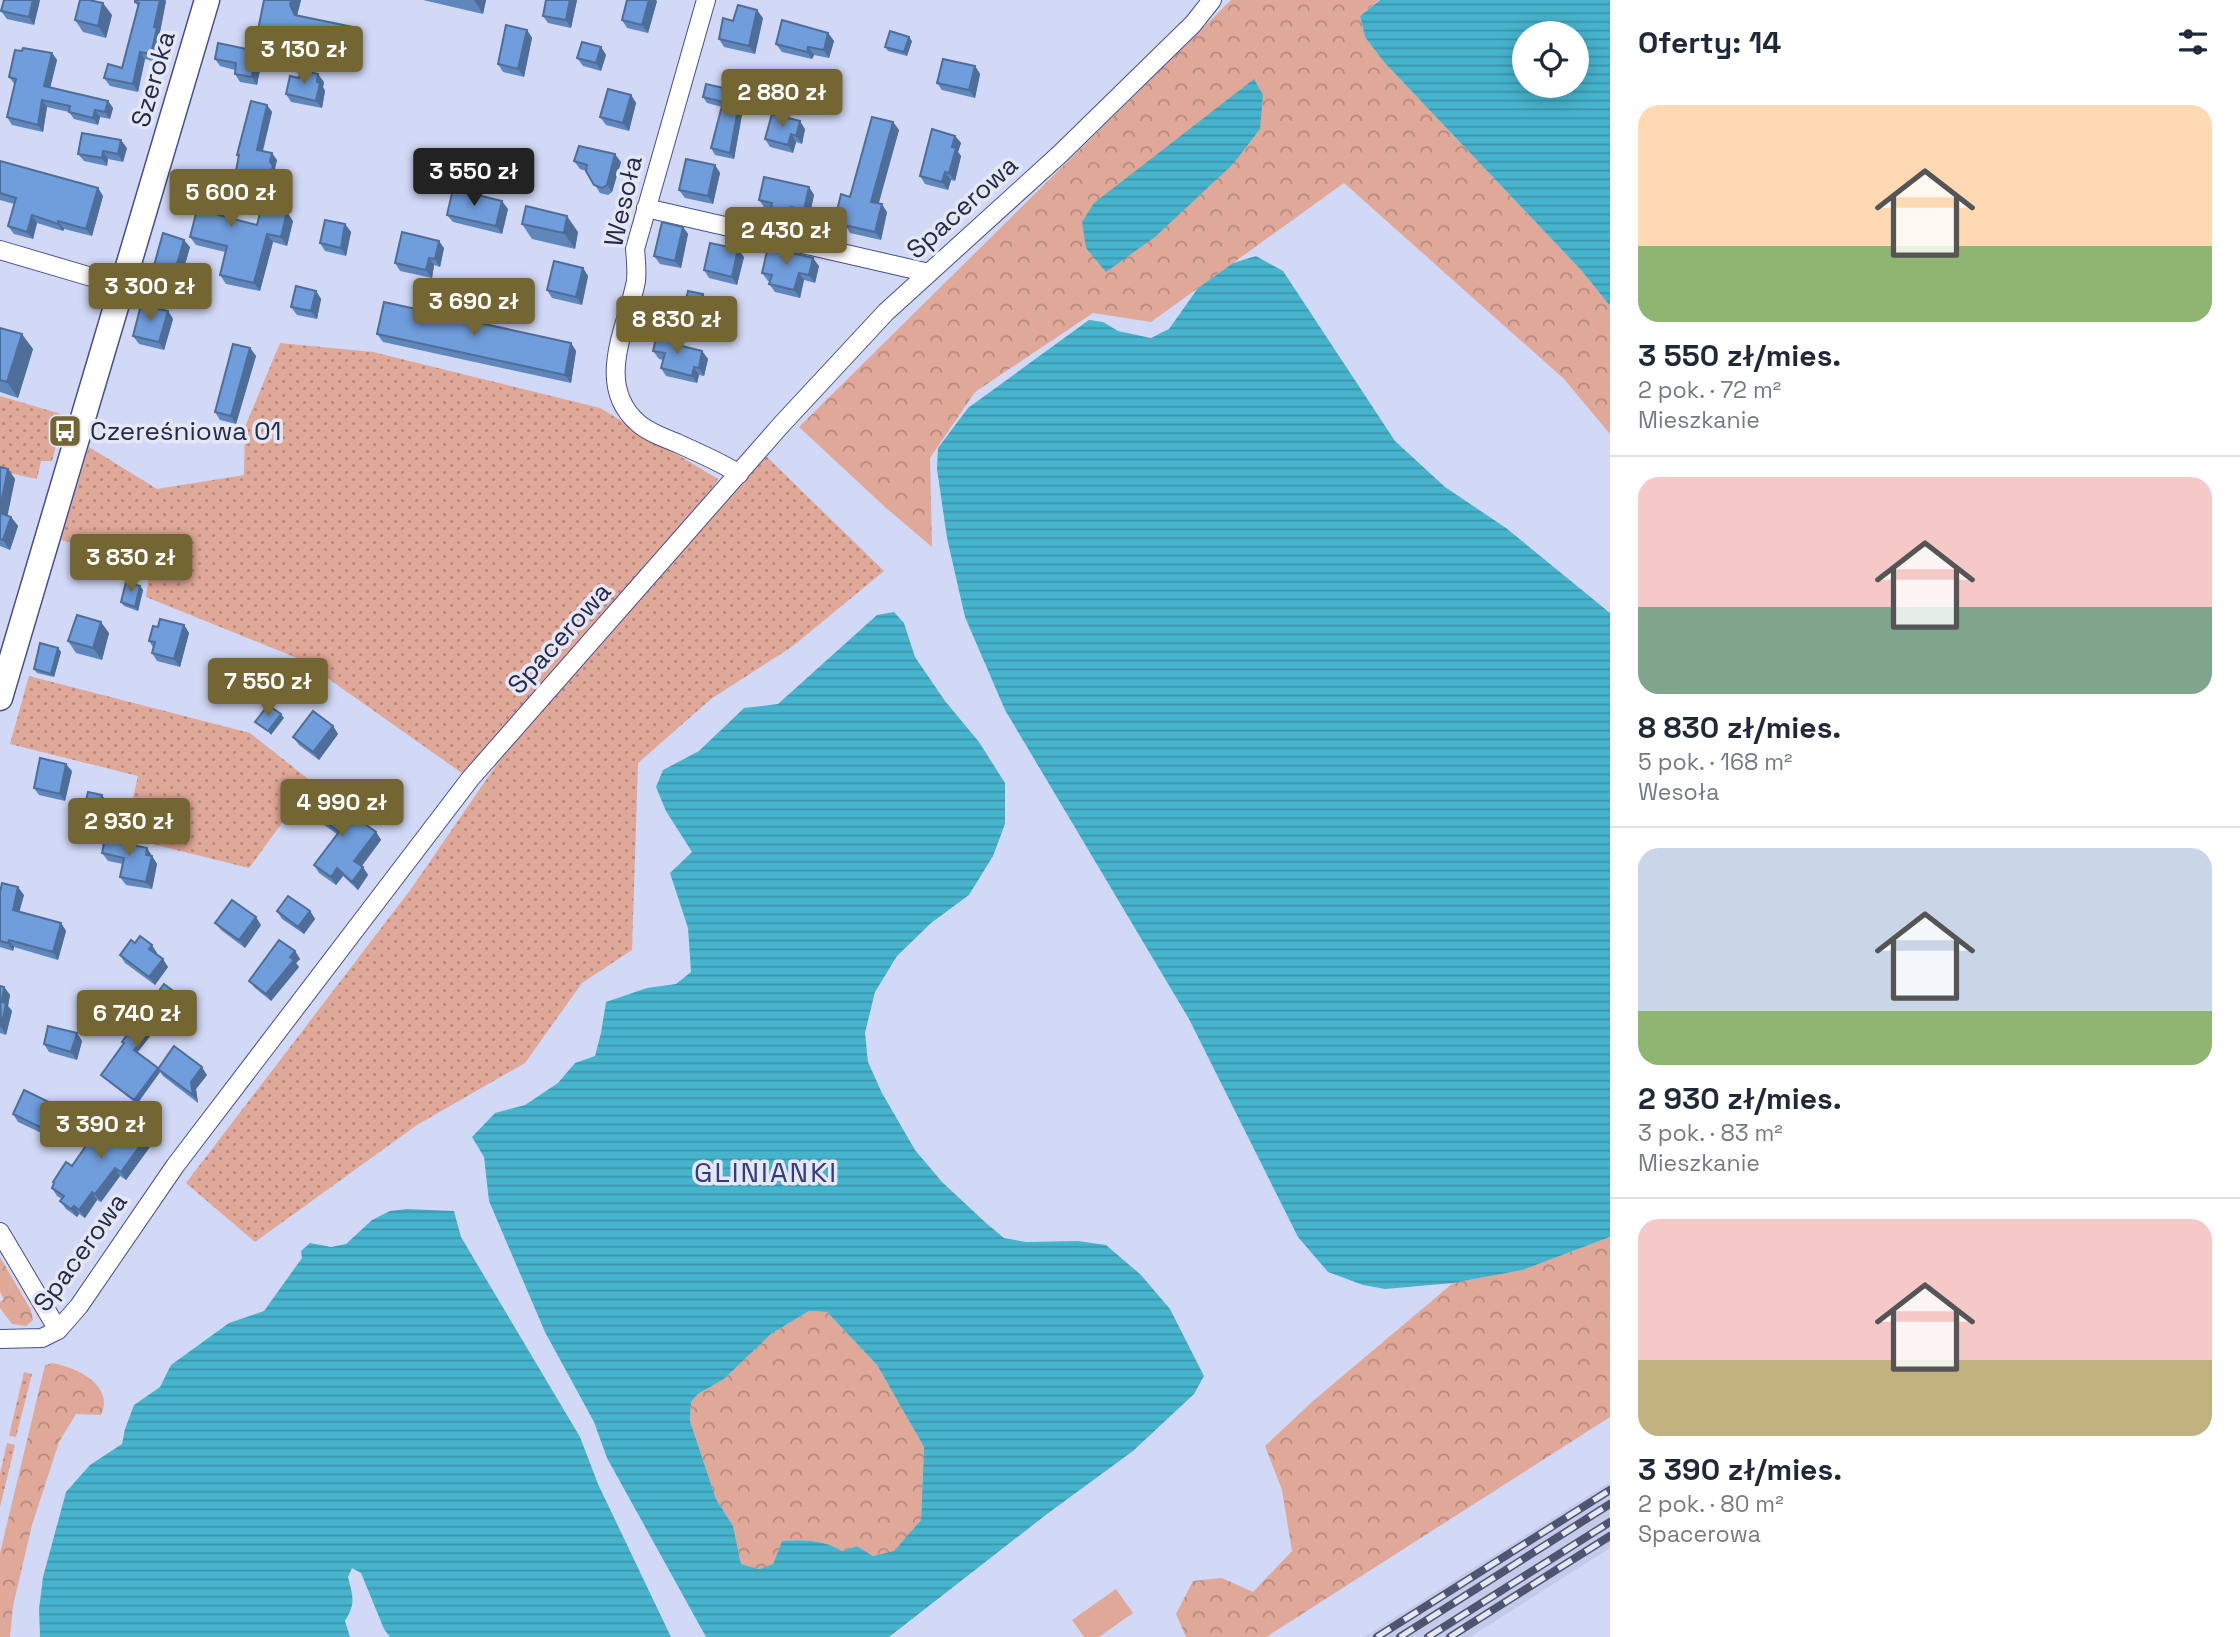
<!DOCTYPE html>
<html lang="pl">
<head>
<meta charset="utf-8">
<style>
  :root { --surface:#fff; --page:#f2f2f3; --text:#1f2937; --muted:#747a83; --line:#e0e1e3; --accent:#736633 }
  body { margin:0; font-family:"Space Grotesk",sans-serif; background:var(--page); color:var(--text); height:100vh; display:flex; flex-direction:column; font-size:26px; white-space:nowrap }
  * { box-sizing:border-box; margin:0 }
  p { font-size:23px; color:var(--muted) }
  .icon { flex:none; width:38px; height:38px; fill:none; stroke:currentColor; stroke-width:2; stroke-linecap:round; stroke-linejoin:round }
  .map { position:relative; flex:1; overflow:hidden }
  .drawer { display:flex; flex-direction:column; background:var(--surface); width:630px }
  .drawer>* { flex:none }
  .controls { position:absolute; left:1512px; top:21px; display:grid; gap:14px }
  .controls a { display:grid; place-items:center; width:77px; height:77px; border-radius:50%; background:var(--surface); box-shadow:0 4px 18px #0003; font-size:35px }
  .price { position:absolute; translate:-50% -60px; padding:0 16px; border-radius:7px; background:var(--accent); color:#fff; font-size:23px; line-height:46px; filter:drop-shadow(0 2px 4px #0008) }
  .price::after { content:''; position:absolute; left:50%; top:42px; width:21px; height:16px; margin-left:-10px; background:inherit; clip-path:polygon(0 0,100% 0,50% 100%) }
  .price.on { background:#222; color:#fff }
  ul { padding:0; list-style:none }
  li { display:grid; align-content:center; gap:14px; height:371px; padding:0 28px }
  li+li { border-top:2px solid var(--line) }
  li span { display:grid; place-items:center; height:217px; border-radius:21px; color:#555 }
  li>.icon { margin-inline-start:auto }
  span .icon { width:126px; height:126px; fill:#fffc; stroke-width:1 }
  li b { font-size:30px }
  h2 { display:flex; justify-content:space-between; align-items:center; height:84px; padding:0 28px; font-size:30px }
  main { display:flex; flex:1; min-height:0 }
  .map>svg:first-child { display:block }
  .built { fill:#c3caea }
  .grass { fill:url(#grass-dots) }
  .forest { fill:url(#forest-crowns) }
  .park { fill:#e0a898 }
  .water { fill:url(#water-rules); fill-rule:evenodd }
  .lines { fill:none; stroke-linecap:round; stroke-linejoin:round }
  .street-casing { stroke:#464e8e; stroke-width:20 }
  .secondary-casing { stroke:#464e8e; stroke-width:27 }
  .street { stroke:#fff; stroke-width:18 }
  .secondary { stroke:#fff; stroke-width:24 }
  .rail-casing { stroke:#4f5470; stroke-width:8 }
  .rail { stroke:#e3e7f6; stroke-width:5; stroke-dasharray:16; stroke-linecap:butt }
  .wall { fill:#6087bc }
  .shaded-wall { fill:#4e6e99 }
  .building { fill:#709ddb; stroke:#4e6e99; stroke-width:2 }
  .labels { text-anchor:middle; dominant-baseline:central; stroke-width:7; stroke-linejoin:round; paint-order:stroke }
  .street-label { font-size:26px; fill:#262a46; stroke:#e3e7f6 }
  .poi-label { font-size:26px; fill:#262a46; stroke:#e3e7f6; text-anchor:start }
  .neighbourhood-label { font-size:28px; letter-spacing:2px; fill:#363c7a; stroke:#e3e7f6 }
</style>
</head>
<body>
<main>
<div class="map">
<svg width="1610" height="1637" viewBox="0 0 1610 1637">
  <defs>
    <pattern id="grass-dots" width="8" height="8" patternUnits="userSpaceOnUse" patternTransform="scale(1.75)"><rect width="8" height="8" fill="#e0a898"/><path d="M2 2h.1M6 6h.1" fill="none" stroke="#b5897e" stroke-width="1.8" stroke-linecap="round"/></pattern>
    <pattern id="forest-crowns" width="20" height="18" patternUnits="userSpaceOnUse" patternTransform="scale(1.75)"><rect width="20" height="18" fill="#e0a898"/><path d="M2 6a3 3 0 1 1 6 0M12 15a3 3 0 1 1 6 0" fill="none" stroke="#b5897e"/></pattern>
    <pattern id="water-rules" width="6" height="5" patternUnits="userSpaceOnUse" patternTransform="scale(1.75)"><rect width="6" height="5" fill="#47b4ce"/><path d="M0 2.5h6" fill="none" stroke="#3b93a9"/></pattern>
  </defs>
  <rect width="100%" height="100%" fill="#d2d9f6"/>
  <polygon class="built" points="1610,1482 1610,1548 1470,1637 1364,1637"/>
  <g class="grass">
    <polygon points="280,343 373,352 600,408 718,479 701,507 466,776 302,660 146,597 150,563 61,540 89,447 157,489 244,475 245,427"/>
    <polygon points="0,396 64,415 52,461 41,461 37,479 0,471"/>
    <polygon points="764,454 884,571 793,646 711,699 638,763 632,950 582,983 525,1063 417,1125 255,1242 186,1183 411,889 515,738"/>
    <polygon points="29,676 250,733 312,782 249,868 124,837 138,776 10,744"/>
    <polygon points="24,1372 32,1374 16,1437 9,1436"/>
    <polygon points="7,1443 15,1445 0,1507 0,1474"/>
  </g>
  <g class="forest">
    <polygon points="1231,0 1379,0 1360,16 1365,37 1383,61 1581,270 1610,306 1610,434 1564,379 1344,183 1151,322 1093,313 975,392 930,458 932,547 885,507 799,427"/>
    <polygon points="1610,1237 1610,1417 1266,1637 1186,1637 1176,1614 1193,1581 1222,1578 1253,1592 1292,1551 1282,1490 1265,1446 1313,1401 1453,1283 1523,1270"/>
    <polygon points="0,1257 31,1310 33,1320 26,1326 12,1324 0,1308 0,1302 4,1299 0,1292"/>
    <path d="M 809,1311 L 827,1312 L 877,1365 L 924,1447 L 921,1520 L 894,1552 L 873,1556 L 857,1546 L 842,1551 C 826,1540 801,1539 782,1541 L 773,1564 L 759,1569 L 741,1564 L 733,1526 L 716,1499 L 690,1421 L 691,1402 L 698,1394 L 724,1379 L 771,1334 Z"/>
    <path d="M 52,1363 C 76,1367 115,1385 101,1415 L 76,1414 L 59,1442 L 32,1525 L 13,1606 L 10,1637 L 0,1637 L 0,1553 L 45,1365 Z"/>
  </g>
  <polygon class="park" points="1116,1589 1133,1613 1099,1637 1084,1637 1072,1620"/>
  <g class="water">
    <path d="M 1380,0 L 1610,0 L 1610,306 L 1581,270 L 1383,61 L 1365,37 L 1360,16 ZM 1524,33 L 1577,33 L 1577,86 L 1524,86 Z"/>
    <polygon points="1254,79 1263,95 1260,129 1233,164 1155,237 1106,272 1086,248 1082,222 1094,203"/>
    <polygon points="1256,256 1283,271 1395,441 1445,487 1506,528 1610,613 1610,1237 1523,1270 1453,1283 1385,1289 1363,1285 1328,1272 1298,1237 1189,1019 1005,710 965,617 947,538 937,469 938,448 968,408 1089,320 1103,322 1118,331 1151,338 1169,329 1198,288 1233,263"/>
    <path d="M 894,612 L 904,623 L 915,657 L 945,701 L 979,742 L 1005,783 L 1005,824 L 993,856 L 969,895 L 931,923 L 897,956 L 875,992 L 865,1033 L 868,1062 L 882,1093 L 915,1150 L 942,1182 L 986,1223 L 1004,1238 L 1026,1242 L 1078,1241 L 1106,1245 L 1141,1275 L 1170,1309 L 1204,1376 L 1194,1394 L 1133,1451 L 1047,1514 L 889,1637 L 706,1637 L 607,1458 L 594,1422 L 545,1332 L 489,1201 L 484,1157 L 472,1137 L 495,1113 L 525,1105 L 558,1083 L 575,1063 L 595,1056 L 601,1033 L 606,1002 L 647,988 L 676,984 L 691,972 L 688,928 L 670,873 L 692,852 L 666,811 L 656,787 L 663,770 L 699,751 L 744,708 L 778,704 L 877,615 ZM 809,1311 L 827,1312 L 877,1365 L 924,1447 L 921,1520 L 894,1551 L 873,1556 L 857,1546 L 842,1551 C 826,1540 801,1539 782,1541 L 773,1564 L 759,1569 L 741,1564 L 733,1526 L 716,1499 L 690,1421 L 691,1402 L 698,1394 L 724,1379 L 771,1334 Z"/>
    <path d="M 407,1209 L 454,1211 L 461,1237 L 580,1437 L 598,1484 L 671,1637 L 390,1637 L 384,1629 L 361,1573 L 352,1568 L 348,1577 C 353,1597 356,1603 345,1621 L 350,1637 L 40,1637 L 39,1609 L 43,1577 L 66,1492 L 90,1465 L 122,1444 L 125,1429 L 134,1405 L 160,1387 L 171,1365 L 229,1323 L 264,1311 L 302,1258 L 301,1251 L 310,1243 L 331,1247 L 346,1244 L 372,1220 L 390,1211 Z"/>
  </g>
  <g class="lines">
    <defs>
      <g id="street">
        <path d="M 706,0 L 635,249 C 636,259 637,271 636,281 C 627,328 594,384 638,423 C 648,432 664,438 677,443 C 698,453 719,461 739,474"/>
        <polyline points="646,208 929,273"/>
        <polyline points="0,250 122,286"/>
        <polyline points="0,1232 58,1330"/>
        <polyline points="0,1339 42,1338 58,1330 79,1306 175,1166 470,779 781,425 886,312 1060,154 1193,24 1212,0"/>
      </g>
      <polyline id="secondary" points="0,698 207,0"/>
    </defs>
    <use href="#street" class="street-casing"/>
    <use href="#secondary" class="secondary-casing"/>
    <use href="#street" class="street"/>
    <use href="#secondary" class="secondary"/>
    <defs>
      <g id="rail">
        <polyline points="1377,1637 1610,1490"/>
        <polyline points="1400,1637 1610,1504"/>
        <polyline points="1428,1637 1610,1522"/>
        <polyline points="1450,1637 1610,1536"/>
      </g>
    </defs>
    <use href="#rail" class="rail-casing"/>
    <use href="#rail" class="rail"/>
  </g>
  <g class="wall">
    <polygon points="40,0 34,25 7,19 1,11"/>
    <polygon points="135,0 165,0 166,1 160,32 163,36 156,62 145,59 138,92 110,86 104,78 122,68 138,6 135,2"/>
    <polygon points="264,0 301,0 297,15 360,38 357,52 292,40 290,51 264,45 257,35"/>
    <polygon points="423,0 486,0 483,14"/>
    <polygon points="577,0 571,28 548,23 543,16"/>
    <polygon points="657,1 648,33 627,28 622,20"/>
    <polygon points="112,15 106,38 83,32 75,20"/>
    <polygon points="763,18 755,54 724,47 719,39 733,21"/>
    <polygon points="527,30 532,38 524,77 503,72 498,64"/>
    <polygon points="828,33 834,41 829,58 814,55 812,59 782,52 776,44"/>
    <polygon points="912,41 907,56 888,51 885,47"/>
    <polygon points="601,47 606,55 601,71 583,66 577,58"/>
    <polygon points="22,51 52,53 57,60 50,87 108,101 113,108 110,119 100,117 98,125 74,119 69,112 47,107 43,132 12,125 7,117 15,85 9,77"/>
    <polygon points="256,51 262,59 257,85 240,82 235,74 235,70 220,66 215,59"/>
    <polygon points="975,66 980,74 975,98 942,90 937,83"/>
    <polygon points="299,78 324,82 323,87 325,91 322,108 291,102 286,94"/>
    <polygon points="741,92 745,98 734,159 715,155 711,148 722,107 707,103 703,97"/>
    <polygon points="631,95 636,103 629,131 606,125 600,117"/>
    <polygon points="267,105 272,112 263,151 277,160 275,168 278,173 276,181 270,185 240,178 236,171 238,157 237,155"/>
    <polygon points="893,122 899,130 878,203 887,212 881,240 850,233 847,228 841,227 835,219"/>
    <polygon points="805,129 802,144 796,142 793,153 770,147 765,139"/>
    <polygon points="955,136 961,143 958,152 961,156 955,181 951,180 948,190 925,184 920,176"/>
    <polygon points="127,148 123,162 108,159 107,166 84,161 78,154"/>
    <polygon points="0,161 98,188 103,196 92,236 64,229 63,231 37,223 33,239 14,234 8,226 14,204 0,200"/>
    <polygon points="574,161 621,162 612,192 608,195 600,193 586,171 580,169"/>
    <polygon points="715,165 720,173 713,204 685,198 679,190"/>
    <polygon points="225,187 231,196 226,217 257,225 293,221 287,246 273,242 260,291 226,284 220,275 225,252 196,245 190,237 197,209 190,201 179,198 173,189"/>
    <polygon points="809,187 814,195 809,218 796,215 795,220 776,216 771,209 764,207 759,200"/>
    <polygon points="508,209 502,234 453,222 447,215"/>
    <polygon points="345,224 351,232 346,256 325,251 320,243"/>
    <polygon points="522,224 578,232 575,249 532,239"/>
    <polygon points="683,227 688,234 681,268 660,264 654,256"/>
    <polygon points="190,247 182,275 176,273 174,281 158,277 153,269"/>
    <polygon points="444,248 440,267 434,265 432,278 400,271 395,263"/>
    <polygon points="744,257 737,285 709,278 704,270"/>
    <polygon points="819,266 815,283 804,280 800,298 775,292 769,284 770,281 768,281 762,273"/>
    <polygon points="583,268 588,276 582,305 552,298 547,290"/>
    <polygon points="316,291 321,299 317,319 297,315 291,307"/>
    <polygon points="708,302 702,330 687,326 682,319"/>
    <polygon points="168,311 173,319 164,350 139,344 133,336"/>
    <polygon points="0,328 33,349 18,398 0,392"/>
    <polygon points="377,334 571,343 576,351 571,383 383,342"/>
    <polygon points="680,346 702,351 708,359 704,376 699,375 697,383 666,376 661,368 663,360 659,359 653,351"/>
    <polygon points="250,348 256,356 236,424 220,420 215,412"/>
    <polygon points="0,467 8,469 15,479 7,516 11,517 18,526 10,550 0,546"/>
    <polygon points="73,560 118,562 114,578 78,568"/>
    <polygon points="140,586 143,590 138,611 124,606 121,602"/>
    <polygon points="184,625 189,633 180,667 157,661 152,653 153,647 149,641 158,627"/>
    <polygon points="109,633 102,660 76,653 68,641"/>
    <polygon points="58,648 61,652 54,677 37,673 34,669"/>
    <polygon points="333,726 338,734 319,760 299,745 293,737"/>
    <polygon points="72,771 65,801 39,795 34,788"/>
    <polygon points="102,795 107,803 101,829 88,826 82,818"/>
    <polygon points="312,812 376,832 381,840 362,866 368,875 358,890 343,876 336,885 319,873 314,865 337,834 317,820"/>
    <polygon points="124,837 129,844 147,848 157,864 152,889 126,885 120,877 123,864 108,861 102,853"/>
    <polygon points="0,892 24,895 19,911 61,923 66,931 58,960 14,947 13,951 0,947"/>
    <polygon points="277,911 310,911 315,919 304,934 282,919"/>
    <polygon points="215,923 261,925 245,948 221,930"/>
    <polygon points="135,943 157,953 156,954 168,967 155,985 125,963 120,955"/>
    <polygon points="295,951 300,959 296,963 299,967 271,1001 255,988 249,981"/>
    <polygon points="0,986 4,987 10,995 8,1006 12,1011 6,1035 0,1033"/>
    <polygon points="180,998 137,1053 160,1072 137,1104 104,1078 101,1075 124,1044 122,1042"/>
    <polygon points="77,1033 82,1041 77,1060 49,1052 44,1044"/>
    <polygon points="158,1069 207,1075 196,1089 198,1103 163,1076"/>
    <polygon points="59,1112 48,1136 18,1122 13,1114"/>
    <polygon points="160,1133 126,1180 120,1176 101,1202 97,1200 85,1218 79,1214 77,1217 66,1209 60,1201 62,1199 57,1196 52,1188 72,1166 104,1146"/>
  </g>
  <g class="shaded-wall">
    <polygon points="33,0 40,0 34,25 29,17"/>
    <polygon points="160,0 165,0 166,1 160,32 163,36 156,62 151,54 154,27"/>
    <polygon points="291,0 301,0 297,16 295,15 290,5"/>
    <polygon points="474,0 486,0 483,14"/>
    <polygon points="570,0 577,0 571,28 566,20"/>
    <polygon points="649,0 656,0 657,1 648,33 642,25"/>
    <polygon points="103,3 112,15 106,38 98,26"/>
    <polygon points="757,10 763,18 755,54 749,46"/>
    <polygon points="353,27 360,38 357,52 349,41"/>
    <polygon points="285,29 292,40 290,51 282,40"/>
    <polygon points="527,30 532,38 524,77 518,69"/>
    <polygon points="828,33 834,41 829,58 824,50"/>
    <polygon points="909,37 912,41 907,56 904,52"/>
    <polygon points="601,47 606,55 601,71 596,63"/>
    <polygon points="808,47 814,55 812,59 807,52"/>
    <polygon points="256,51 262,59 257,85 252,77"/>
    <polygon points="140,52 145,59 138,92 133,84"/>
    <polygon points="52,53 57,60 49,93 44,86"/>
    <polygon points="975,66 980,74 975,98 969,90"/>
    <polygon points="318,74 324,82 323,87 325,91 322,108 316,101"/>
    <polygon points="741,92 745,98 734,159 730,153"/>
    <polygon points="631,95 636,103 629,131 623,123"/>
    <polygon points="42,100 47,107 43,132 38,125"/>
    <polygon points="108,101 113,108 110,119 105,112"/>
    <polygon points="267,105 272,112 261,157 257,150"/>
    <polygon points="95,110 100,117 98,125 93,118"/>
    <polygon points="800,121 805,129 802,144 796,136"/>
    <polygon points="893,122 899,130 877,210 871,202"/>
    <polygon points="791,134 796,142 793,153 788,145"/>
    <polygon points="955,136 961,143 958,152 961,156 955,181 949,173 952,147"/>
    <polygon points="121,140 127,148 123,162 118,154"/>
    <polygon points="103,151 108,159 107,166 102,158"/>
    <polygon points="272,153 277,160 275,168 270,161"/>
    <polygon points="615,154 621,162 612,192 607,185"/>
    <polygon points="715,165 720,173 713,204 708,196"/>
    <polygon points="273,166 278,173 276,181 271,175"/>
    <polygon points="945,172 951,180 948,190 942,182"/>
    <polygon points="225,187 231,196 224,224 218,215"/>
    <polygon points="809,187 814,195 809,218 804,210"/>
    <polygon points="98,188 103,196 92,236 86,229"/>
    <polygon points="502,201 508,209 502,234 496,226"/>
    <polygon points="882,204 887,212 881,240 875,232"/>
    <polygon points="791,207 796,215 795,220 790,212"/>
    <polygon points="287,212 293,221 287,246 281,237"/>
    <polygon points="32,215 37,223 33,239 27,232"/>
    <polygon points="567,216 578,232 575,249 564,233"/>
    <polygon points="58,221 64,229 63,231 58,224"/>
    <polygon points="345,224 351,232 346,256 341,248"/>
    <polygon points="683,227 688,234 681,268 675,261"/>
    <polygon points="267,234 273,242 260,291 254,283"/>
    <polygon points="184,240 190,247 182,275 176,267"/>
    <polygon points="439,241 444,248 440,267 435,259"/>
    <polygon points="738,249 744,257 737,285 732,277"/>
    <polygon points="429,258 434,265 432,278 426,270"/>
    <polygon points="813,258 819,266 815,283 809,275"/>
    <polygon points="170,265 176,273 174,281 168,273"/>
    <polygon points="583,268 588,276 582,305 576,297"/>
    <polygon points="799,273 804,280 800,298 794,290"/>
    <polygon points="316,291 321,299 317,319 311,311"/>
    <polygon points="703,294 708,302 702,330 696,322"/>
    <polygon points="168,311 173,319 164,350 159,342"/>
    <polygon points="22,334 33,349 18,398 7,382"/>
    <polygon points="571,343 576,351 571,383 565,375"/>
    <polygon points="250,348 256,356 236,424 231,416"/>
    <polygon points="702,351 708,359 704,376 699,368"/>
    <polygon points="694,367 699,375 697,383 692,376"/>
    <polygon points="8,469 15,479 6,523 0,514 0,508"/>
    <polygon points="11,517 18,526 10,550 3,540"/>
    <polygon points="113,554 118,562 114,578 109,570"/>
    <polygon points="140,586 143,590 138,611 135,607"/>
    <polygon points="101,622 109,633 102,660 93,648"/>
    <polygon points="184,625 189,633 180,667 174,659"/>
    <polygon points="58,648 61,652 54,677 51,674"/>
    <polygon points="281,714 284,718 271,735 268,731"/>
    <polygon points="333,726 338,734 319,760 313,752"/>
    <polygon points="66,764 72,771 65,801 60,794"/>
    <polygon points="102,795 107,803 101,829 96,821"/>
    <polygon points="376,832 381,840 360,868 354,861"/>
    <polygon points="147,848 157,864 152,889 146,882 146,855"/>
    <polygon points="363,867 368,875 358,890 352,882"/>
    <polygon points="337,868 343,876 336,885 331,877"/>
    <polygon points="18,887 24,895 18,917 13,910"/>
    <polygon points="310,911 315,919 304,934 298,927"/>
    <polygon points="256,917 261,925 245,948 239,940"/>
    <polygon points="61,923 66,931 58,960 53,952"/>
    <polygon points="9,940 14,947 13,951 8,943"/>
    <polygon points="152,945 157,953 155,957 149,949"/>
    <polygon points="295,951 300,959 296,963 299,967 271,1001 266,994"/>
    <polygon points="163,959 168,967 155,985 149,977"/>
    <polygon points="4,987 10,995 8,1006 12,1011 6,1035 1,1027 2,1002"/>
    <polygon points="177,994 180,998 136,1054 134,1050"/>
    <polygon points="77,1033 82,1041 77,1060 71,1052"/>
    <polygon points="202,1067 207,1075 196,1089 198,1103 193,1095 191,1082"/>
    <polygon points="158,1068 160,1072 137,1104 134,1100"/>
    <polygon points="53,1104 59,1112 48,1136 42,1128"/>
    <polygon points="155,1125 160,1133 126,1180 121,1172"/>
    <polygon points="115,1168 120,1176 101,1202 95,1194"/>
    <polygon points="92,1192 97,1200 85,1218 79,1210"/>
    <polygon points="74,1206 79,1214 77,1217 71,1209"/>
  </g>
  <g class="building">
    <polygon points="4,0 33,0 29,17 1,11"/>
    <polygon points="80,0 89,0 103,3 98,26 75,20"/>
    <polygon points="135,0 160,0 154,27 157,28 151,54 140,52 133,84 104,78 108,64 122,68 139,3 135,2"/>
    <polygon points="264,0 291,0 290,5 295,15 353,27 349,41 285,29 282,40 257,35"/>
    <polygon points="546,0 570,0 566,20 543,16"/>
    <polygon points="627,0 649,0 642,25 622,20"/>
    <polygon points="738,5 757,10 749,46 719,39 723,18 733,21"/>
    <polygon points="782,20 828,33 824,50 808,47 807,52 776,44"/>
    <polygon points="506,25 527,30 518,69 498,64"/>
    <polygon points="890,31 909,37 904,52 885,47"/>
    <polygon points="582,42 601,47 596,63 577,58"/>
    <polygon points="218,43 256,51 252,77 235,74 236,63 215,59"/>
    <polygon points="23,48 52,53 44,86 108,101 105,112 95,110 93,118 69,112 70,106 42,100 38,125 7,117 16,79 9,77 15,50 22,51"/>
    <polygon points="943,59 975,66 969,90 937,83"/>
    <polygon points="301,70 318,74 317,82 320,83 316,101 286,94 290,76 299,78"/>
    <polygon points="706,84 741,92 730,153 711,148 723,102 703,97"/>
    <polygon points="608,89 631,95 623,123 600,117"/>
    <polygon points="251,101 267,105 257,150 272,153 270,161 273,166 271,175 266,178 236,171 239,155 237,155"/>
    <polygon points="772,114 800,121 796,136 791,134 788,145 765,139"/>
    <polygon points="872,117 893,122 871,202 882,204 875,232 844,225 845,221 835,219 841,194 850,197"/>
    <polygon points="932,129 955,136 952,147 956,148 949,173 945,172 942,182 920,176"/>
    <polygon points="82,133 121,140 118,154 103,151 102,158 78,154"/>
    <polygon points="579,146 615,154 607,185 602,188 594,185 586,171 587,165 574,161"/>
    <polygon points="686,159 715,165 708,196 679,190"/>
    <polygon points="0,161 98,188 86,229 58,221 58,224 32,215 27,232 8,226 16,198 0,193"/>
    <polygon points="176,175 225,187 218,215 257,225 262,205 287,212 281,237 267,234 254,283 220,275 227,246 190,237 199,202 190,200 192,194 173,189"/>
    <polygon points="764,177 809,187 804,210 791,207 790,212 780,210 771,208 772,203 759,200"/>
    <polygon points="453,189 502,201 496,226 447,215"/>
    <polygon points="526,206 567,216 564,233 522,224"/>
    <polygon points="325,220 345,224 341,248 320,243"/>
    <polygon points="662,222 683,227 675,261 654,256"/>
    <polygon points="402,232 439,241 435,259 429,258 426,270 395,263"/>
    <polygon points="163,233 184,240 176,267 170,265 168,273 153,269"/>
    <polygon points="710,243 738,249 732,277 704,270"/>
    <polygon points="768,247 813,258 809,275 799,273 794,290 769,284 772,275 762,273"/>
    <polygon points="554,261 583,268 576,297 547,290"/>
    <polygon points="296,286 316,291 311,311 291,307"/>
    <polygon points="688,291 703,294 696,322 682,319"/>
    <polygon points="384,302 571,343 565,375 377,334"/>
    <polygon points="141,305 168,311 159,342 133,336"/>
    <polygon points="0,328 22,334 7,382 0,380"/>
    <polygon points="657,334 675,338 674,344 702,351 699,368 694,367 692,376 661,368 665,353 653,351"/>
    <polygon points="233,344 250,348 231,416 215,412"/>
    <polygon points="0,467 8,469 0,508"/>
    <polygon points="0,513 11,517 3,540 0,539"/>
    <polygon points="77,545 113,554 109,570 73,560"/>
    <polygon points="126,582 140,586 135,607 121,602"/>
    <polygon points="77,615 101,622 93,648 68,641"/>
    <polygon points="160,619 184,625 174,659 152,653 155,642 149,641 153,626 158,627"/>
    <polygon points="40,643 58,648 51,674 34,669"/>
    <polygon points="268,705 281,714 268,731 255,722"/>
    <polygon points="313,711 333,726 313,752 293,737"/>
    <polygon points="40,758 66,764 60,794 34,788"/>
    <polygon points="88,792 102,795 96,821 82,818"/>
    <polygon points="324,794 376,832 354,861 363,867 352,882 337,868 331,877 314,865 339,832 312,812"/>
    <polygon points="106,833 124,837 123,843 147,848 146,855 152,856 146,882 120,877 124,858 102,853"/>
    <polygon points="2,883 18,887 13,910 61,923 53,952 9,940 8,943 0,941 0,892"/>
    <polygon points="288,896 310,911 298,927 277,911"/>
    <polygon points="232,900 256,917 239,940 215,923"/>
    <polygon points="140,936 152,945 149,949 163,959 149,977 120,955 131,940 135,943"/>
    <polygon points="279,940 295,951 290,957 294,960 266,994 249,981"/>
    <polygon points="164,984 177,994 134,1050 158,1068 134,1100 101,1075 124,1043 122,1042"/>
    <polygon points="0,986 4,987 2,1002 6,1004 1,1027"/>
    <polygon points="48,1026 77,1033 71,1052 44,1044"/>
    <polygon points="174,1046 202,1067 191,1082 193,1095 158,1069"/>
    <polygon points="24,1090 53,1104 42,1128 13,1114"/>
    <polygon points="132,1109 155,1125 121,1172 115,1168 95,1194 92,1192 79,1210 74,1206 71,1209 60,1201 64,1196 52,1188 54,1183 53,1182 66,1162 72,1166 92,1137 104,1146"/>
  </g>
  <defs>
    <symbol id="bus-square" viewBox="-11 -11 22 22"><rect x="-9" y="-9" width="18" height="18" rx="4" fill="#736633" stroke="#e3e7f6"/><path d="M-5-6H5V4H4V6H2V4H-2V6H-4V4H-5ZM-3.5-4V0h7V-4ZM-3.5 1.2v1.5H-2V1.2ZM2 1.2v1.5H3.5V1.2Z" fill="#fff"/></symbol>
  </defs>
  <g fill-rule="evenodd">
    <use href="#bus-square" x="46" y="412" width="38" height="38"/>
  </g>
  <g class="labels">
    <g class="street-label">
      <text transform="translate(153 79) rotate(-74)">Szeroka</text>
      <text transform="translate(623 201) rotate(-77)">Wesoła</text>
      <text transform="translate(962 207) rotate(-42)">Spacerowa</text>
      <text transform="translate(559 638) rotate(-48)">Spacerowa</text>
      <text transform="translate(80 1252) rotate(-54)">Spacerowa</text>
    </g>
    <g class="poi-label">
      <text x="90" y="431">Czereśniowa 01</text>
    </g>
    <g class="neighbourhood-label">
      <text x="766" y="1172">GLINIANKI</text>
    </g>
  </g>
</svg>
<div class="controls">
<a><svg class="icon" aria-label="locate" viewBox="0 0 24 24"><circle cx="12" cy="12" r="6"/><path d="M12 2v4M12 18v4M2 12h4M18 12h4"/></svg></a>
</div>
<b class="price" style="left:304px;top:86px">3 130 zł</b>
<b class="price" style="left:782px;top:129px">2 880 zł</b>
<b class="price on" style="left:474px;top:208px">3 550 zł</b>
<b class="price" style="left:231px;top:229px">5 600 zł</b>
<b class="price" style="left:786px;top:267px">2 430 zł</b>
<b class="price" style="left:150px;top:323px">3 300 zł</b>
<b class="price" style="left:474px;top:338px">3 690 zł</b>
<b class="price" style="left:677px;top:356px">8 830 zł</b>
<b class="price" style="left:131px;top:594px">3 830 zł</b>
<b class="price" style="left:268px;top:718px">7 550 zł</b>
<b class="price" style="left:342px;top:839px">4 990 zł</b>
<b class="price" style="left:129px;top:858px">2 930 zł</b>
<b class="price" style="left:137px;top:1050px">6 740 zł</b>
<b class="price" style="left:101px;top:1161px">3 390 zł</b>
</div>
<section class="drawer">
<h2>Oferty: 14<svg class="icon" aria-label="filters" viewBox="0 0 24 24"><path d="M4 7h16M4 17h16"/><circle cx="9" cy="7" r="2"/><circle cx="15" cy="17" r="2"/></svg></h2>
<ul>
<li><span style="background:linear-gradient(#ffd9b3 65%,#8fb573 0)"><svg class="icon" aria-label="home" viewBox="0 0 24 24"><path d="M3 11l9-7 9 7M6 9v11h12V9"/></svg></span><div><b>3 550 zł/mies.</b><p>2 pok. · 72 m²</p><p>Mieszkanie</p></div></li>
<li><span style="background:linear-gradient(#f6c9c9 60%,#7fa58c 0)"><svg class="icon" aria-label="home" viewBox="0 0 24 24"><path d="M3 11l9-7 9 7M6 9v11h12V9"/></svg></span><div><b>8 830 zł/mies.</b><p>5 pok. · 168 m²</p><p>Wesoła</p></div></li>
<li><span style="background:linear-gradient(#c9d6e8 75%,#8fb573 0)"><svg class="icon" aria-label="home" viewBox="0 0 24 24"><path d="M3 11l9-7 9 7M6 9v11h12V9"/></svg></span><div><b>2 930 zł/mies.</b><p>3 pok. · 83 m²</p><p>Mieszkanie</p></div></li>
<li><span style="background:linear-gradient(#f6c9c9 65%,#c2b280 0)"><svg class="icon" aria-label="home" viewBox="0 0 24 24"><path d="M3 11l9-7 9 7M6 9v11h12V9"/></svg></span><div><b>3 390 zł/mies.</b><p>2 pok. · 80 m²</p><p>Spacerowa</p></div></li>
</ul>
</section>
</main>
</body>
</html>
